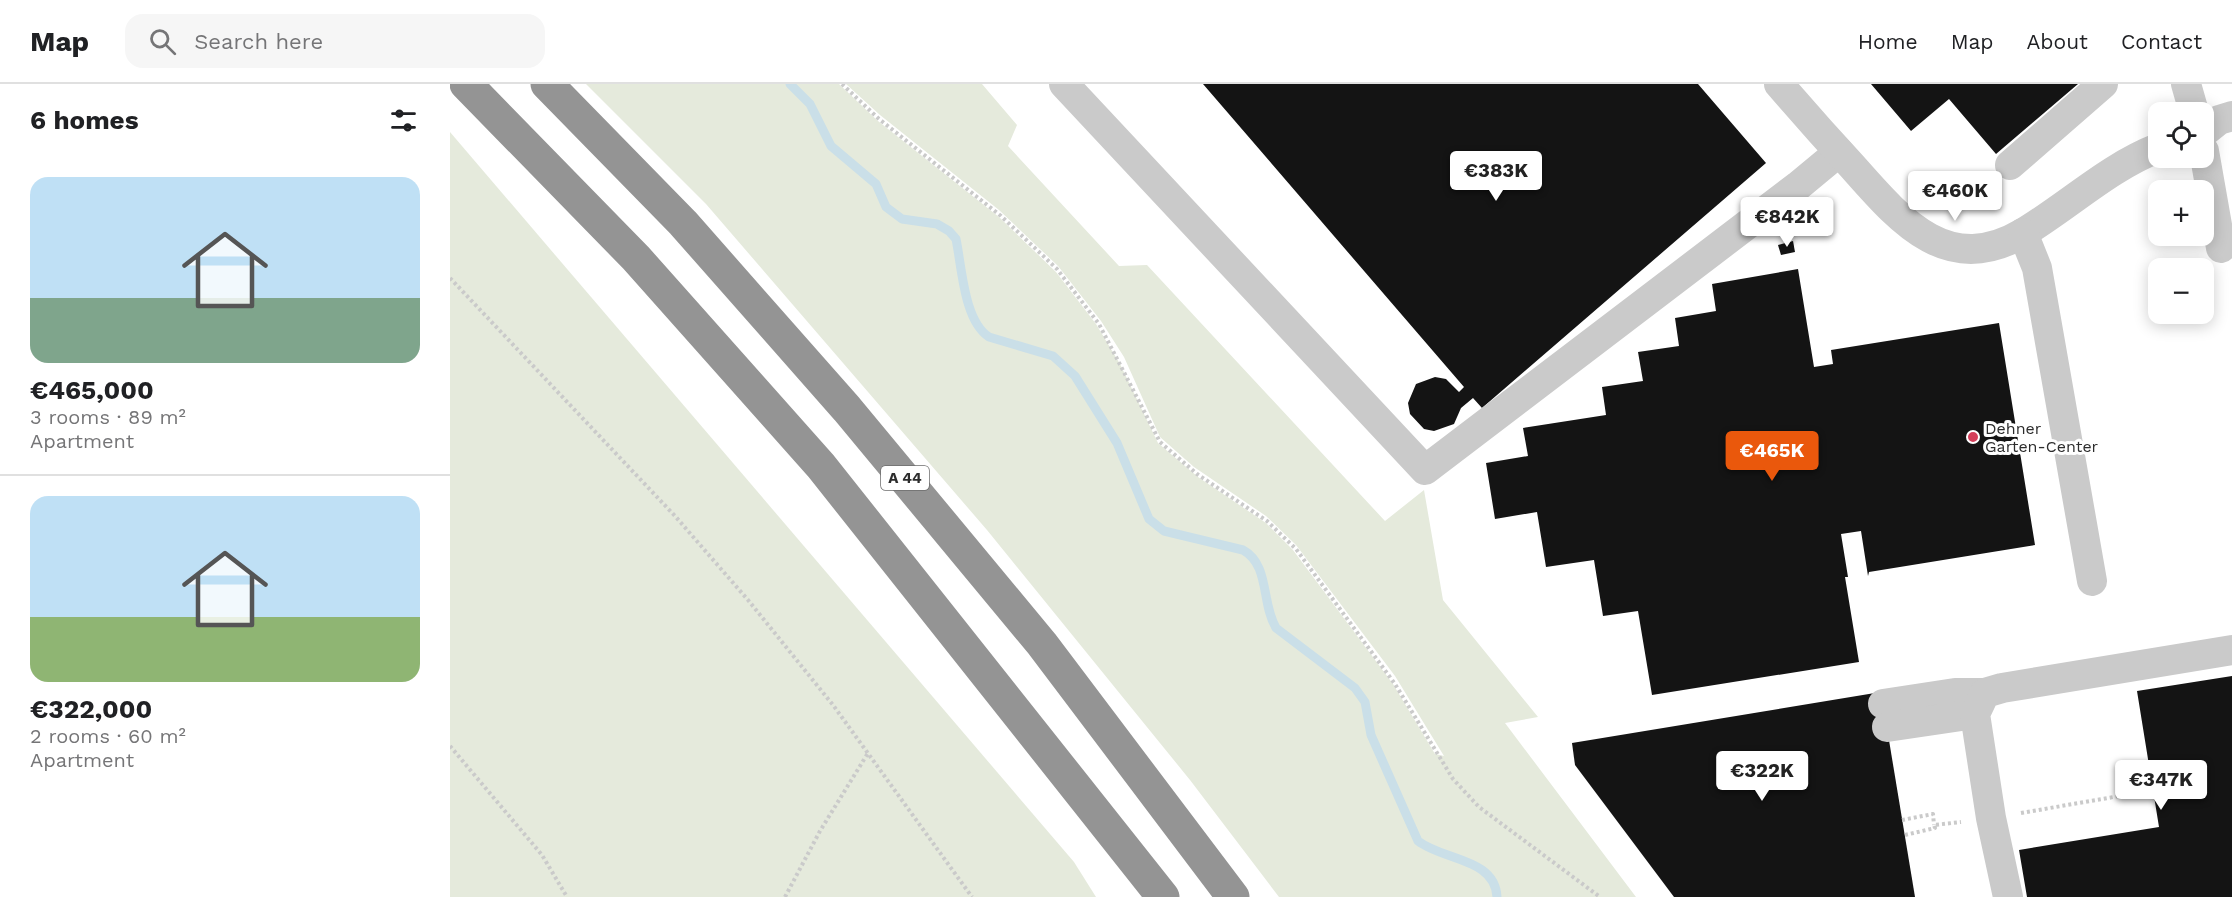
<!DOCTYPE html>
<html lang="en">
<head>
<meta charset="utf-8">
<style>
  :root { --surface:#fff; --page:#f6f6f6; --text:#202124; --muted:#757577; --line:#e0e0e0; --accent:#ea580c }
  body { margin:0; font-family:"Work Sans",sans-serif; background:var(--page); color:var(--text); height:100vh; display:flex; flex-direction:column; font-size:22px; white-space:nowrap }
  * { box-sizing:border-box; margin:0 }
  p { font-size:20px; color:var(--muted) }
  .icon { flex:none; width:33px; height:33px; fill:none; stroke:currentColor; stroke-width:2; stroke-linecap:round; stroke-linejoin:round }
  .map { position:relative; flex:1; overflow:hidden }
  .drawer { display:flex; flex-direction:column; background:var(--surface); width:450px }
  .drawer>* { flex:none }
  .fabs { position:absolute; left:1698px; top:18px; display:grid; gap:12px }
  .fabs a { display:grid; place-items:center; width:66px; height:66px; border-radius:12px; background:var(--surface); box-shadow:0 3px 15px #0003; font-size:30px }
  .price { position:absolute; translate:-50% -51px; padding:0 14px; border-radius:6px; background:#fff; color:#222; font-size:20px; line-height:39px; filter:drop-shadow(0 2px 3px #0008) }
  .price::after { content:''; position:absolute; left:50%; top:36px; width:18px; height:14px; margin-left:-9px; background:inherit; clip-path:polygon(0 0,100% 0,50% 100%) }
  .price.active { background:var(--accent); color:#fff }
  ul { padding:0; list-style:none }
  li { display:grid; align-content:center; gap:12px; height:318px; padding:0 30px }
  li+li { border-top:2px solid var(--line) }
  li span { display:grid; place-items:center; height:186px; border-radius:18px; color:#555 }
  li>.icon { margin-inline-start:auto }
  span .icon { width:108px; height:108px; fill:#fffc; stroke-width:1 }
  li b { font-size:26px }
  h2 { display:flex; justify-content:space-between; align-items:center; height:72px; padding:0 30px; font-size:26px }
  header { display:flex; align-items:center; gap:36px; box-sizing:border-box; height:84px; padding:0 30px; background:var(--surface); border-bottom:2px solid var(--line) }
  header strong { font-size:28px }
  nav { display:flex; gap:33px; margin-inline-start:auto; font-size:21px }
  .search { width:420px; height:54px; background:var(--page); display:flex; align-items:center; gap:15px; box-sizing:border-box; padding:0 21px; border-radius:18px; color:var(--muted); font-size:22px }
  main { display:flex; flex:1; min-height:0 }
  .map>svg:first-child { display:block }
  .green { fill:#e5eadc }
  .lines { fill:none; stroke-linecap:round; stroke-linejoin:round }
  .stream { stroke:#cadfe8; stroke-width:9 }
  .building { fill:#141414 }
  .path { stroke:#cacaca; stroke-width:4; stroke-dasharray:3 3; stroke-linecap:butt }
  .minor { stroke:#cacaca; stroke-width:30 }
  .highway { stroke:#949494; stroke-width:33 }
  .poi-dot { fill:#d43f5a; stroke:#fff; stroke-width:2 }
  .labels { text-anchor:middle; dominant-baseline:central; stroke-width:6; stroke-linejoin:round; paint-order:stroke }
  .shield { fill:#fff; stroke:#6c6c6c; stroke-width:1.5 }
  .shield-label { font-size:15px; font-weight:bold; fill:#2d2d2d }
  .poi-label { font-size:16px; fill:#2d2d2d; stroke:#fff; text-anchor:start }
</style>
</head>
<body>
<header>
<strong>Map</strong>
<div class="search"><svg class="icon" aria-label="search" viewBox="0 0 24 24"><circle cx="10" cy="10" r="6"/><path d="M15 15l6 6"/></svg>Search here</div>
<nav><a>Home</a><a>Map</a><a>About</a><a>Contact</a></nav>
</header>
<main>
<section class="drawer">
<h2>6 homes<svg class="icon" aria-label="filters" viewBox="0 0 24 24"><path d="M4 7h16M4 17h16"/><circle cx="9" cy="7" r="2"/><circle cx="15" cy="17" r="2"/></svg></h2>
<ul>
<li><span style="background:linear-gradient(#bfe0f5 65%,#7fa58c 0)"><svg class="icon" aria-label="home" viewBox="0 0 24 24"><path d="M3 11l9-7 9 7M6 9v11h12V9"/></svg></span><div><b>€465,000</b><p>3 rooms · 89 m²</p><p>Apartment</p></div></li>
<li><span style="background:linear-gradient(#bfe0f5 65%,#8fb573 0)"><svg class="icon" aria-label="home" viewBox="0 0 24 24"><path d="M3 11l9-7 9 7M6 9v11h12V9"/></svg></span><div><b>€322,000</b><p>2 rooms · 60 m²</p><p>Apartment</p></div></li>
</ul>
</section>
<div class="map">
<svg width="1782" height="813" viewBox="0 0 1782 813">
  <rect width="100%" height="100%" fill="#fff"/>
  <g class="green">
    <polygon points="136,0 389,0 428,37 549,133 606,188 646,240 670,280 708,359 748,393 816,439 843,466 943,600 985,670 994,672 945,592 846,461 816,432 744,383 710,353 674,273 651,237 608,182 549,126 430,31 396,0 532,0 567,41 558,62 669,182 697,181 935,437 974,406 993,516 1088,633 1055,639 1186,813 829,813 740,696 537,446 256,120"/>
    <polygon points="0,48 624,778 646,813 0,813"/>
  </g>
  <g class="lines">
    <path class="stream" d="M 340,0 L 360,20 L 381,62 L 426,100 L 436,123 L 452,135 L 487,140 L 499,147 L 506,155 C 512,184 514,237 539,253 L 603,272 L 625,292 L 667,359 L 699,435 L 714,447 L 793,466 C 820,481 811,519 826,544 L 905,604 L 915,618 L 921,651 L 968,757 C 994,777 1045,774 1047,813"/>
  </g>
  <g class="building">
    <polygon points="753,0 1248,0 1316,79 1032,324 1023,314 1011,324 1004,340 984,347 974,345 960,330 958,319 966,300 985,293 996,295 1009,308 1014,303"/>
    <polygon points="1421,0 1628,0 1546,70 1499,15 1461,47"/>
    <polygon points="1343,157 1345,168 1331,171 1328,161"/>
    <polygon points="1348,185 1364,283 1383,280 1381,266 1549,239 1585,461 1419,488 1418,492 1411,447 1391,450 1398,493 1395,493 1409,578 1202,611 1188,527 1153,532 1144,476 1096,483 1087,428 1045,435 1036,379 1078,372 1073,344 1156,331 1152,303 1193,297 1188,268 1229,262 1225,234 1266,227 1262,200"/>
    <polygon points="1782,592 1782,813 1577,813 1569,766 1709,743 1687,607"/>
    <polygon points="1431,608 1465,813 1224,813 1125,681 1122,659"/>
  </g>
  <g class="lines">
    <g class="path">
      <polyline points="392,0 429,35 551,132 607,185 649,240 710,358 747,390 817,437 846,465 945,600 1003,695 1029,723 1150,813"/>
      <polyline points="0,194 225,432 298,516 383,621 522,813"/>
      <polyline points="0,662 92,771 117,813"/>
      <polyline points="1571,729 1704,706"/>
      <polyline points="1452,736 1483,730 1484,741"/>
      <polyline points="1455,751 1485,744 1484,741 1511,738"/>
      <polyline points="335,813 370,747 418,669"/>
    </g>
    <g class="minor">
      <polyline points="614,0 975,386 1348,102 1389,68"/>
      <path d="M 1329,0 C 1353,28 1377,55 1402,82 C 1449,135 1497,194 1573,149 C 1618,122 1659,83 1708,64"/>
      <polyline points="1736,0 1744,28"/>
      <polyline points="1754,48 1769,36 1782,32"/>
      <polyline points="1754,67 1771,164"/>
      <polyline points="1560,81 1653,0"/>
      <polyline points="1573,149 1587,184 1642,497"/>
      <polyline points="1433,620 1505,609 1535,609"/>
      <polyline points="1437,643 1525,630"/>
      <polyline points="1558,813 1541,734 1525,630 1535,609 1552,604 1782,566"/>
    </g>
    <g class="highway">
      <polyline points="16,0 186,174 371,382 713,813"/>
      <polyline points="97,0 233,139 397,325 592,560 783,813"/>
    </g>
  </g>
  <circle class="poi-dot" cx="1523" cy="353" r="6"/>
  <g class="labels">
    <rect class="shield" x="431" y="382" width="48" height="24" rx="4.5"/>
    <g class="shield-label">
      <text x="455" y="394">A 44</text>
    </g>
    <g class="poi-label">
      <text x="1535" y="344">Dehner<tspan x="1535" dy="18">Garten-Center</tspan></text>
    </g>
  </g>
</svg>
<div class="fabs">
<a><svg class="icon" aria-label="locate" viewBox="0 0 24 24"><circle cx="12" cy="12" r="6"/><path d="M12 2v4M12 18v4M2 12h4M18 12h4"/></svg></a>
<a>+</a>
<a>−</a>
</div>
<b class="price" style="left:1046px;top:118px">€383K</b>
<b class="price" style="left:1505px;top:138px">€460K</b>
<b class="price" style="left:1337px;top:164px">€842K</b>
<b class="price active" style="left:1322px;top:398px">€465K</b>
<b class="price" style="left:1312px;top:718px">€322K</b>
<b class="price" style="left:1711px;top:727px">€347K</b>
</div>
</main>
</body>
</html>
